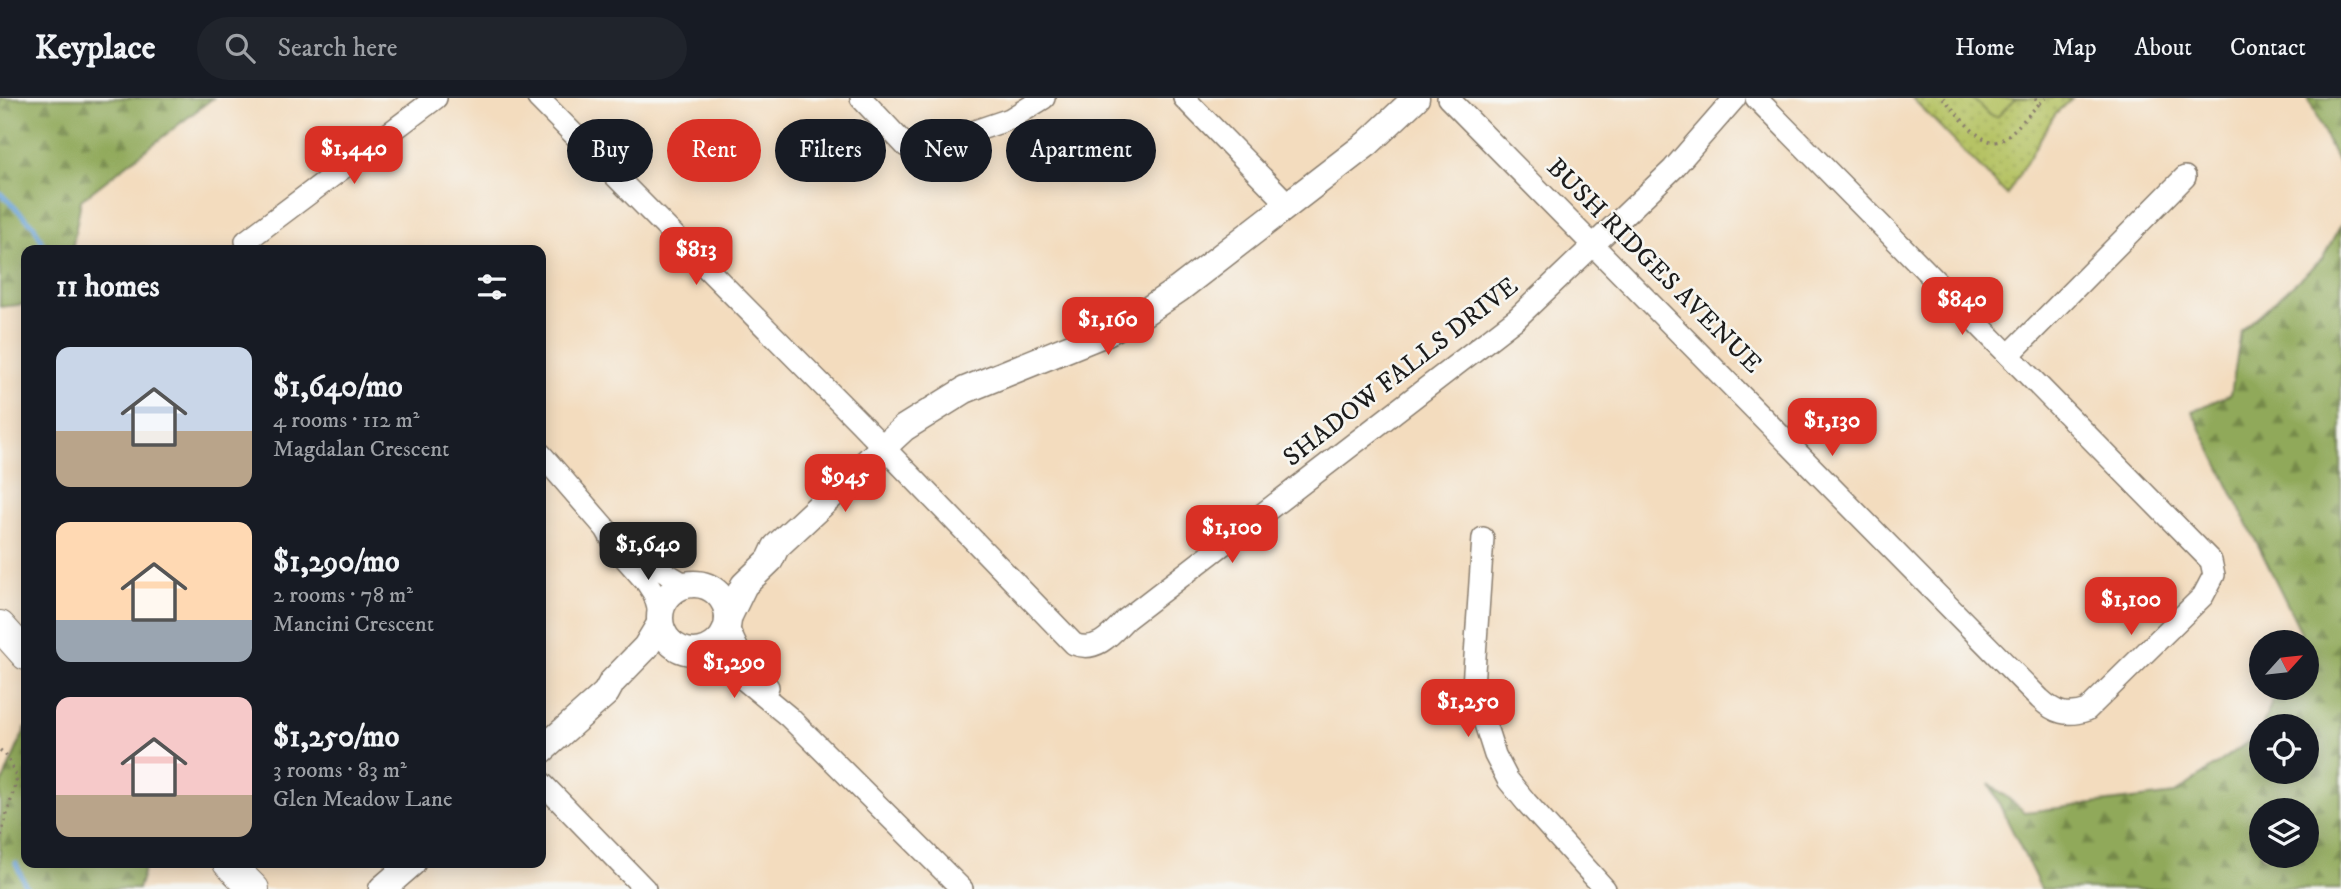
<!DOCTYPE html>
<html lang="en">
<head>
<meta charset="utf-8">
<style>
  :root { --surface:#171b24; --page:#20242c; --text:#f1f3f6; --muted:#9ea1a6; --line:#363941; --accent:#d93025 }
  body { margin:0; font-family:"IM FELL DW Pica",serif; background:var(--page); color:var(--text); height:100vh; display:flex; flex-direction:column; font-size:26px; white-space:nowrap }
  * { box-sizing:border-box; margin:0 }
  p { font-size:23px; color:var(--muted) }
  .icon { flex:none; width:38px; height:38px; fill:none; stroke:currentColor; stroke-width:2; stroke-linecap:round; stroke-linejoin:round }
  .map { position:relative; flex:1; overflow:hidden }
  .side { position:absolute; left:21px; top:147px; width:525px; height:623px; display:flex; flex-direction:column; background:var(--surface); border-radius:14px; box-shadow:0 4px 18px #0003 }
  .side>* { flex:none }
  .top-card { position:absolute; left:567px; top:21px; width:665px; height:63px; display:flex; gap:14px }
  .needle { width:46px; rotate:63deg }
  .fabs { position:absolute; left:2249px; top:532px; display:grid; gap:14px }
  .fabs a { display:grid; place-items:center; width:70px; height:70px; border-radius:50%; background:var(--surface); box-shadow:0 4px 18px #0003; font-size:35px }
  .price { position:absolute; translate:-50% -60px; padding:0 16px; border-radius:14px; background:var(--accent); color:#fff; font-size:23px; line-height:46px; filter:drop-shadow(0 2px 4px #0008) }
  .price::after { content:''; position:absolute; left:50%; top:42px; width:21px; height:16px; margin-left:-10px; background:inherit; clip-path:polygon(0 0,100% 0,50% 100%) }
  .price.on { background:#222; color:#fff }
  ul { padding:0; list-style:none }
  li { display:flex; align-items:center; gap:21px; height:175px; padding:0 35px }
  li span { display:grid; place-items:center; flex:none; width:196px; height:140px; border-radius:14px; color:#555 }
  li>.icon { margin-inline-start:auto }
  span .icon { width:84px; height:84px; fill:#fffc; stroke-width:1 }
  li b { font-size:30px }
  h2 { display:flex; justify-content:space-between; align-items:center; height:84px; padding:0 35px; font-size:30px }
  .chip { padding:0 24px; border-radius:32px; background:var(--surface); box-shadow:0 4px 18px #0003; font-size:24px; line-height:63px }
  .chip.on { background:var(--accent); color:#fff }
  header { display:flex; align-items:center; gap:42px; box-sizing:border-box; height:98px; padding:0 35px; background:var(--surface); border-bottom:2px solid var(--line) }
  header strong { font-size:33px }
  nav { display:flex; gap:38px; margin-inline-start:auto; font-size:24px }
  .search { width:490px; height:63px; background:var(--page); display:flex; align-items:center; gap:18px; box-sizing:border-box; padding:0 24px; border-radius:38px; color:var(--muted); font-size:26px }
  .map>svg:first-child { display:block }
  .forest { fill:url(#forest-firs); stroke:#56623b; stroke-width:2; fill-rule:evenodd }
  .park { fill:url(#park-dots); stroke:#697040; stroke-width:2 }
  .garden { fill:#b6c365; stroke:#697040; stroke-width:2 }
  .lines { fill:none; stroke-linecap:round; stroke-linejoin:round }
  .stream { stroke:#649fd4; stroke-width:5 }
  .minor-casing { stroke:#887c6d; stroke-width:24 }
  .tertiary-casing { stroke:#887c6d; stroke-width:29 }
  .secondary-casing { stroke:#887c6d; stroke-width:32 }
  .path { stroke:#887c6d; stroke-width:3.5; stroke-dasharray:2 5; stroke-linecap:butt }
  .minor { stroke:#fff; stroke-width:21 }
  .tertiary { stroke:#fff; stroke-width:26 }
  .secondary { stroke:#fff; stroke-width:30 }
  .labels { text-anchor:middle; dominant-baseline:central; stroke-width:5; stroke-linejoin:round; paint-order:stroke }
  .street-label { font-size:26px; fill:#1c1c1c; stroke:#f6f6f2 }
</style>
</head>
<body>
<header>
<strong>Keyplace</strong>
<div class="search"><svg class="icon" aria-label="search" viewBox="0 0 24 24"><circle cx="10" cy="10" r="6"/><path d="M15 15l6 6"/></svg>Search here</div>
<nav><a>Home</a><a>Map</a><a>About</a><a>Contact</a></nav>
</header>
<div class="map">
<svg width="2341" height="791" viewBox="0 0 2341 791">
  <defs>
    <pattern id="forest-firs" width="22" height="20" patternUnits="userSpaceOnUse" patternTransform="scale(1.75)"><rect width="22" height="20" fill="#90a95a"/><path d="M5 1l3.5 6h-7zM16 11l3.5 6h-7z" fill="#75894a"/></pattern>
    <pattern id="park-dots" width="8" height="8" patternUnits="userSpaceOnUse" patternTransform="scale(1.75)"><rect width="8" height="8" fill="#b6c365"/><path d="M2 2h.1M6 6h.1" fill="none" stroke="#9ca757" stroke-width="1.8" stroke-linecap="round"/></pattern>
  </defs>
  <rect width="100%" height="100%" fill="#f6f6f2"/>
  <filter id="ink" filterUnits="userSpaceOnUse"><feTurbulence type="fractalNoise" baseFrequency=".0143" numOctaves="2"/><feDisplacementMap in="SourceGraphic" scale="14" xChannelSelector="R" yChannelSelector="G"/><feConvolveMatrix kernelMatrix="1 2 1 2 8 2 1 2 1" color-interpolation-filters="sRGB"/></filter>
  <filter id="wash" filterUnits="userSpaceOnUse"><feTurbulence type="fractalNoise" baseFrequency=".00686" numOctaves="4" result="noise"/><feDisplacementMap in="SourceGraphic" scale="28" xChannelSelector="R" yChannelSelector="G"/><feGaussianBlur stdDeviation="1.57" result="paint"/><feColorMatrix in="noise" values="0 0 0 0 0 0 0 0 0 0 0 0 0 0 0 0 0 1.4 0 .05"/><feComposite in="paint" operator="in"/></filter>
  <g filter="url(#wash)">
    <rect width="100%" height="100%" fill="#f3dcbe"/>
    <g class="forest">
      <polygon points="0,0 213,0 81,102 72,152 26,152 26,206 0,209"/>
      <polygon points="2308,0 2341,0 2341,72"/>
      <path d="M 2341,127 L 2341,791 L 2041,791 L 1989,685 L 2025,714 L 2175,696 L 2259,636 L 2261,631 L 2261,674 L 2306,674 L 2306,628 L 2262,628 L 2278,590 L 2306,590 L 2306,544 L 2297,544 L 2301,534 L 2192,313 L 2231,296 L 2241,233 L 2322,161 ZM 2261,712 L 2306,712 L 2306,758 L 2261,758 Z"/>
      <polygon points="26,629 26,765 146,765 138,791 0,791 0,690"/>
    </g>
    <polygon class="park" points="1912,0 2072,0 2055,16 2007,97"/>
    <polygon class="garden" points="1972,0 2016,0 1997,19 1989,17"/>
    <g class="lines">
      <g class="stream">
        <polyline points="0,95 34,128 46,152"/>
        <polyline points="16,765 27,791"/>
      </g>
    </g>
  </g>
  <g filter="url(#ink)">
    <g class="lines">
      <defs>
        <g id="minor">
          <path d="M 538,0 L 860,325 L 1074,546 C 1096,555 1111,537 1125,522 L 1517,220 L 1673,71 L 1735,0"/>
          <polyline points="861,0 906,48 917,52 928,51 951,41 1010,21 1044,0"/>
          <polyline points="1184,0 1289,107"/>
          <path d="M 1448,0 L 2040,601 C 2055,615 2067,619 2087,612 L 2203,498 L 2214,477 L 2211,463 L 1756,0"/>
          <polyline points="246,143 436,0"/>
          <polyline points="2009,257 2185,79"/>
          <polyline points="541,356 606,431 617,451 647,485 654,496 660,517"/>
          <polyline points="1483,440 1473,588 1495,657 1508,682 1526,704 1605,791"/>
          <polyline points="630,448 652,467 686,487"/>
          <polyline points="727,528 740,556 768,589"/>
          <polyline points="701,554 731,571 789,619 962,791"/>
          <polyline points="541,684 645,791"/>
        </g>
        <g id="tertiary">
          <circle cx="694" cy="520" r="34"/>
          <polyline points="728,520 744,487 770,462 776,449 904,330 965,292 1103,236 1142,216 1179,191 1368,45 1416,0"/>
          <polyline points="541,653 606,595 612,584 646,549 660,526"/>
          <polyline points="382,791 412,765"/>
        </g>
        <g id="secondary">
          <polyline points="0,528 26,557"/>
          <polyline points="228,765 254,791"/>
        </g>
      </defs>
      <use href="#minor" class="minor-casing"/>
      <use href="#tertiary" class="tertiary-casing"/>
      <use href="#secondary" class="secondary-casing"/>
      <g class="path">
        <path d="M 1943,0 C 1956,13 1984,55 2003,41 C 2017,31 2028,17 2040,5"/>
        <polyline points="2035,0 2040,5 2046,0"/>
        <polyline points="0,652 7,658 17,680 0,741"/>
      </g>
      <use href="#minor" class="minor"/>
      <use href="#tertiary" class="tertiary"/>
      <use href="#secondary" class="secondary"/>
    </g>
  </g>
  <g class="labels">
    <g class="street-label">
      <text transform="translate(1654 168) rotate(45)">BUSH RIDGES AVENUE</text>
      <text transform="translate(1401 274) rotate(-38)">SHADOW FALLS DRIVE</text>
    </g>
  </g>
</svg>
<div class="fabs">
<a><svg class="needle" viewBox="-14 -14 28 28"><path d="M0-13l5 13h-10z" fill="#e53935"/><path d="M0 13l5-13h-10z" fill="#9ea1a6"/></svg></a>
<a><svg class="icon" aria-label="locate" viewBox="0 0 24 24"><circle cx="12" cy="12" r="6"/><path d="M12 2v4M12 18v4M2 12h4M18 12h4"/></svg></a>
<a><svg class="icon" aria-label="layers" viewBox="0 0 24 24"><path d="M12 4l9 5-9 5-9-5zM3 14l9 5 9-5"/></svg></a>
</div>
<b class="price" style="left:354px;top:88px">$1,440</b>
<b class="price" style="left:696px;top:189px">$813</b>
<b class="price" style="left:1962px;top:239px">$840</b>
<b class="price" style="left:1108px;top:259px">$1,160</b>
<b class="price" style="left:1832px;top:360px">$1,130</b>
<b class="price" style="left:845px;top:416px">$945</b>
<b class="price" style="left:1232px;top:467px">$1,100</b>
<b class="price on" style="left:648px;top:484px">$1,640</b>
<b class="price" style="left:2131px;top:539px">$1,100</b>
<b class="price" style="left:734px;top:602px">$1,290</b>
<b class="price" style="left:1468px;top:641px">$1,250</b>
<div class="top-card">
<a class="chip">Buy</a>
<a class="chip on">Rent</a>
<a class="chip">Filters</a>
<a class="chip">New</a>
<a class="chip">Apartment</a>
</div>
<section class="side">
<h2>11 homes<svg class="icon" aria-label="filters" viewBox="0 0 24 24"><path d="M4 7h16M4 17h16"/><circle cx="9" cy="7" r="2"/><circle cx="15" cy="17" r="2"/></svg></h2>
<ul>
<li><span style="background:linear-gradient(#c9d6e8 60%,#b9a48a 0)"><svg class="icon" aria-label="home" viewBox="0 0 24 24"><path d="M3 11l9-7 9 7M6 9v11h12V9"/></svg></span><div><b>$1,640/mo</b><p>4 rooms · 112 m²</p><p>Magdalan Crescent</p></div></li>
<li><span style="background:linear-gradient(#ffd9b3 70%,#9aa5b1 0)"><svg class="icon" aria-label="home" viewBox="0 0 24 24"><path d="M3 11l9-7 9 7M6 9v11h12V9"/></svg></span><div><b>$1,290/mo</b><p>2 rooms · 78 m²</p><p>Mancini Crescent</p></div></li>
<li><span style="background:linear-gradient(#f6c9c9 70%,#b9a48a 0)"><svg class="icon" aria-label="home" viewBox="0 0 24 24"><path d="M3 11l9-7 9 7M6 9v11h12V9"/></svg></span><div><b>$1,250/mo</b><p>3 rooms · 83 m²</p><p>Glen Meadow Lane</p></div></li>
</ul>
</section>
</div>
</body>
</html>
